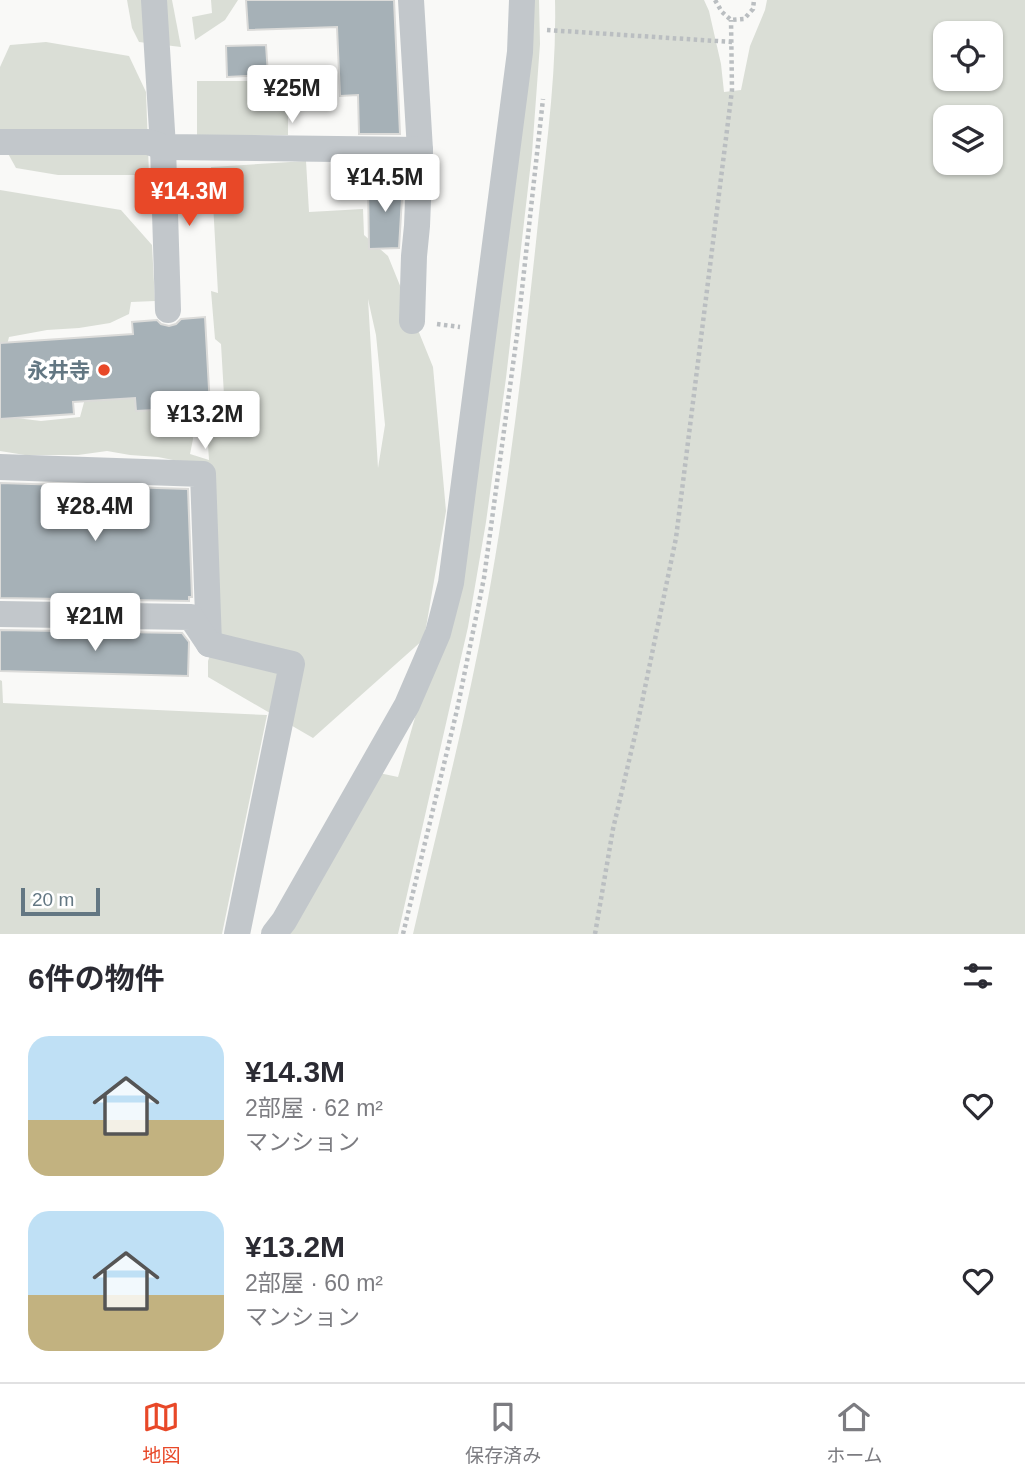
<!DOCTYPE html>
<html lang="ja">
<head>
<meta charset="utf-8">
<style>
  :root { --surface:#fff; --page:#f7f7f7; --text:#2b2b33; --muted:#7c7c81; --line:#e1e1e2; --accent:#e84828 }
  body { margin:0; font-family:Arial,"Noto Sans JP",sans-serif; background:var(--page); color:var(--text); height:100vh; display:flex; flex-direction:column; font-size:26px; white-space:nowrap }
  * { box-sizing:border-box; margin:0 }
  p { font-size:23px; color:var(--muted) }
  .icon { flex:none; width:38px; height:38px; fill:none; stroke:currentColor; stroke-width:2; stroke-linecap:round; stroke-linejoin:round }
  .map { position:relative; height:934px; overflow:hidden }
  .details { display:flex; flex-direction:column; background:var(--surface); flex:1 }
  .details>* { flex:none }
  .buttons { position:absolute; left:933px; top:21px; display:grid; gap:14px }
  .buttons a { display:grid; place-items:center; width:70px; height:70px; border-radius:14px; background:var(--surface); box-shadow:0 2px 5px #0004; font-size:35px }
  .scale { position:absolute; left:21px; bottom:18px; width:79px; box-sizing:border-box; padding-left:7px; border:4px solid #637783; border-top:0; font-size:19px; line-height:24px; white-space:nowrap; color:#637783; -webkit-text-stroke:5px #fff; paint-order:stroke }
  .price { position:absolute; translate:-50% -60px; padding:0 16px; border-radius:7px; background:#fff; color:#222; font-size:23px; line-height:46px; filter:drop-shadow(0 2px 4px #0008) }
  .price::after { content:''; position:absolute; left:50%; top:42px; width:21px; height:16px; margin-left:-10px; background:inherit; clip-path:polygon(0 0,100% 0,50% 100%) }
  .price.current { background:var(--accent); color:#fff }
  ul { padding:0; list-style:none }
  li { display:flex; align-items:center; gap:21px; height:175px; padding:0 28px }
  li span { display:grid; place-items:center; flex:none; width:196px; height:140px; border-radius:21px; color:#555 }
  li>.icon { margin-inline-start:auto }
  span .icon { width:84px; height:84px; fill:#fffc; stroke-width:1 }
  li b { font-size:30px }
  h2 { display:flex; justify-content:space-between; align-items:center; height:84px; padding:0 28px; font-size:30px }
  .tabs { display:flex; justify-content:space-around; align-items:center; height:98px; border-top:2px solid var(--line); background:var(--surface); font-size:19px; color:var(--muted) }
  .tabs a { display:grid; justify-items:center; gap:4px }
  .tabs .current { color:var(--accent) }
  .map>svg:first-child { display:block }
  .green { fill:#daded6; fill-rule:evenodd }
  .building { fill:#a6b1b7; stroke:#dbdbd9; stroke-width:2 }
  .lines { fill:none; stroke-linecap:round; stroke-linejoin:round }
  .path { stroke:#babec1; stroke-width:4.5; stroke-dasharray:3.5 3.5; stroke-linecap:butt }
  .minor { stroke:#c2c7cb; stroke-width:26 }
  .poi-dot { fill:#e84828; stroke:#fff; stroke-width:2.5 }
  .labels { text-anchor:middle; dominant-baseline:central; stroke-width:7; stroke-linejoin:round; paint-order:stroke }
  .poi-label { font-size:21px; font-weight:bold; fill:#637783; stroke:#fff; text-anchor:end }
</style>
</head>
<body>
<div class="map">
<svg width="1025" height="934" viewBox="0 0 1025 934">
  <rect width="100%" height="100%" fill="#f9f9f7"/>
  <g class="green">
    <polygon points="127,0 172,0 181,47 139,42 132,28"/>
    <polygon points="211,0 238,0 225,20 195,40 192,17 212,13"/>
    <polygon points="533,0 539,0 540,44 532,153 506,378 486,522 468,627 398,934 290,934 379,773 398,777 416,714 429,685"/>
    <path d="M 555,0 L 704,0 L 709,11 L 721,64 L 724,92 L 741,90 L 750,46 L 765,10 L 767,0 L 1025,0 L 1025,934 L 413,934 C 438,824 467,715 487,604 C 509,484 523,363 536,242 C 544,162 557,81 555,0 ZM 945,33 L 990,33 L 990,79 L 945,79 ZM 945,117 L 990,117 L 990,163 L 945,163 Z"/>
    <polygon points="46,42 129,56 146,92 149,175 58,175 16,168 0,139 0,67 10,45"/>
    <rect x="197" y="81" width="91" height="54"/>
    <path d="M 306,161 L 309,212 L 363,209 L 364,235 L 388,256 L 433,367 L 446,511 L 424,639 L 313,738 L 208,677 L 208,661 L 219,629 L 212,505 L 178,461 L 158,457 L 130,455 L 107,451 L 78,455 L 25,455 L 0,451 L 0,190 L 121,210 L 152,245 L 155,301 L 131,302 L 129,314 L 110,323 L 79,328 L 47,330 L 9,337 L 0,373 L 8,417 L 41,421 L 80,417 L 89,384 L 190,405 L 193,439 L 190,454 L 209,460 L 207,430 L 226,429 L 221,344 L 215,339 L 211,291 L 218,293 L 211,167 ZM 368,299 L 376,335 L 385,425 L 378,468 Z"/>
    <polygon points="0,680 2,681 3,703 267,715 222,934 0,934"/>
  </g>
  <g class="building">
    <polygon points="246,0 394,0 400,134 359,134 358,95 340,96 337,27 248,30"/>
    <polygon points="266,45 268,75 227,77 226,46"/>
    <polygon points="403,181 399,248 369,249 368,182"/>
    <polygon points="205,317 210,407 136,411 135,398 73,402 74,414 0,419 0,343 133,334 132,322 157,320 161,324 169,326 176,324 181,319"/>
    <polygon points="0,483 188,489 192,597 189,597 189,601 0,598"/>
    <polygon points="0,630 182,633 189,642 188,676 0,671"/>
  </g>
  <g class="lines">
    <g class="path">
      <polyline points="715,0 722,12 731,20 744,19 753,9 754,0"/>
      <polyline points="547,30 732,42"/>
      <polyline points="437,324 460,327"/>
      <polyline points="403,934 457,710 484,578 517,335 543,99"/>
      <polyline points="595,934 613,829 636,731 676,538 732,90 731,20"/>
    </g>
    <g class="minor">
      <polyline points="154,0 163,147 168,310"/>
      <polyline points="411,0 420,150 417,226 414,256 412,321"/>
      <polyline points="0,142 148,142 163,147 420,150"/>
      <polyline points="0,467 203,474 209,644"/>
      <polyline points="0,614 191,617 209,644 292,664 237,934"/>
      <polyline points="274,934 284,921 407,705 438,633 451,583 520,52 522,0"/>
    </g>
  </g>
  <circle class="poi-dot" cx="104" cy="370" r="7"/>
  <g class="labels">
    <g class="poi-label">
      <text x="90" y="370">永井寺</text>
    </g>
  </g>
</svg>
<div class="buttons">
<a><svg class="icon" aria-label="locate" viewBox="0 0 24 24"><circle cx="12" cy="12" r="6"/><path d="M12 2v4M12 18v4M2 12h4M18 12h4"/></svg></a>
<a><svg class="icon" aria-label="layers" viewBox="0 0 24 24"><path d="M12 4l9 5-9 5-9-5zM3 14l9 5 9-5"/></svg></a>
</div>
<div class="scale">20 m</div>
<b class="price" style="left:292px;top:125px">¥25M</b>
<b class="price" style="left:385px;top:214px">¥14.5M</b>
<b class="price current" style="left:189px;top:228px">¥14.3M</b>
<b class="price" style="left:205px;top:451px">¥13.2M</b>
<b class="price" style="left:95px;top:543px">¥28.4M</b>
<b class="price" style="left:95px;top:653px">¥21M</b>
</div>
<section class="details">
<h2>6件の物件<svg class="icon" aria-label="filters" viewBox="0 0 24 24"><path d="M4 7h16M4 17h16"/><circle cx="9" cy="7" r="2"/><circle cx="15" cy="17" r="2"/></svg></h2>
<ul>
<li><span style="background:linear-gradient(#bfe0f5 60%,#c2b280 0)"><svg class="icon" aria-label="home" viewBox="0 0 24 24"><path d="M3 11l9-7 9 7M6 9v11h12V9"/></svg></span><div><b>¥14.3M</b><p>2部屋 · 62 m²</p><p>マンション</p></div><svg class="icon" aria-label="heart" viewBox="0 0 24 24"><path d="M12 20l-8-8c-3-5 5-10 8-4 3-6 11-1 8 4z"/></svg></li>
<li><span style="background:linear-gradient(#bfe0f5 60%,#c2b280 0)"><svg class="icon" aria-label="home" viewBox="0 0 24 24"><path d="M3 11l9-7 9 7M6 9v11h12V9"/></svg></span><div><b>¥13.2M</b><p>2部屋 · 60 m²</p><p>マンション</p></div><svg class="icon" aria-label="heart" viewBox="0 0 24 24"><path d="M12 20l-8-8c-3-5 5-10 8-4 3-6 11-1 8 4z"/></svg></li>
</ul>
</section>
<nav class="tabs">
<a class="current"><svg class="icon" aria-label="map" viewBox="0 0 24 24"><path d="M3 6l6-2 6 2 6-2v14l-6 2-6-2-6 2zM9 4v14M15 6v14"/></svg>地図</a>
<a><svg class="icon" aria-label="saved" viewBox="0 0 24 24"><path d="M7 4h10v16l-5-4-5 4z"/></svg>保存済み</a>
<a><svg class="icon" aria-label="home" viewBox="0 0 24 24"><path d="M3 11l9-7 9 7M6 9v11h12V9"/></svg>ホーム</a>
</nav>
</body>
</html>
